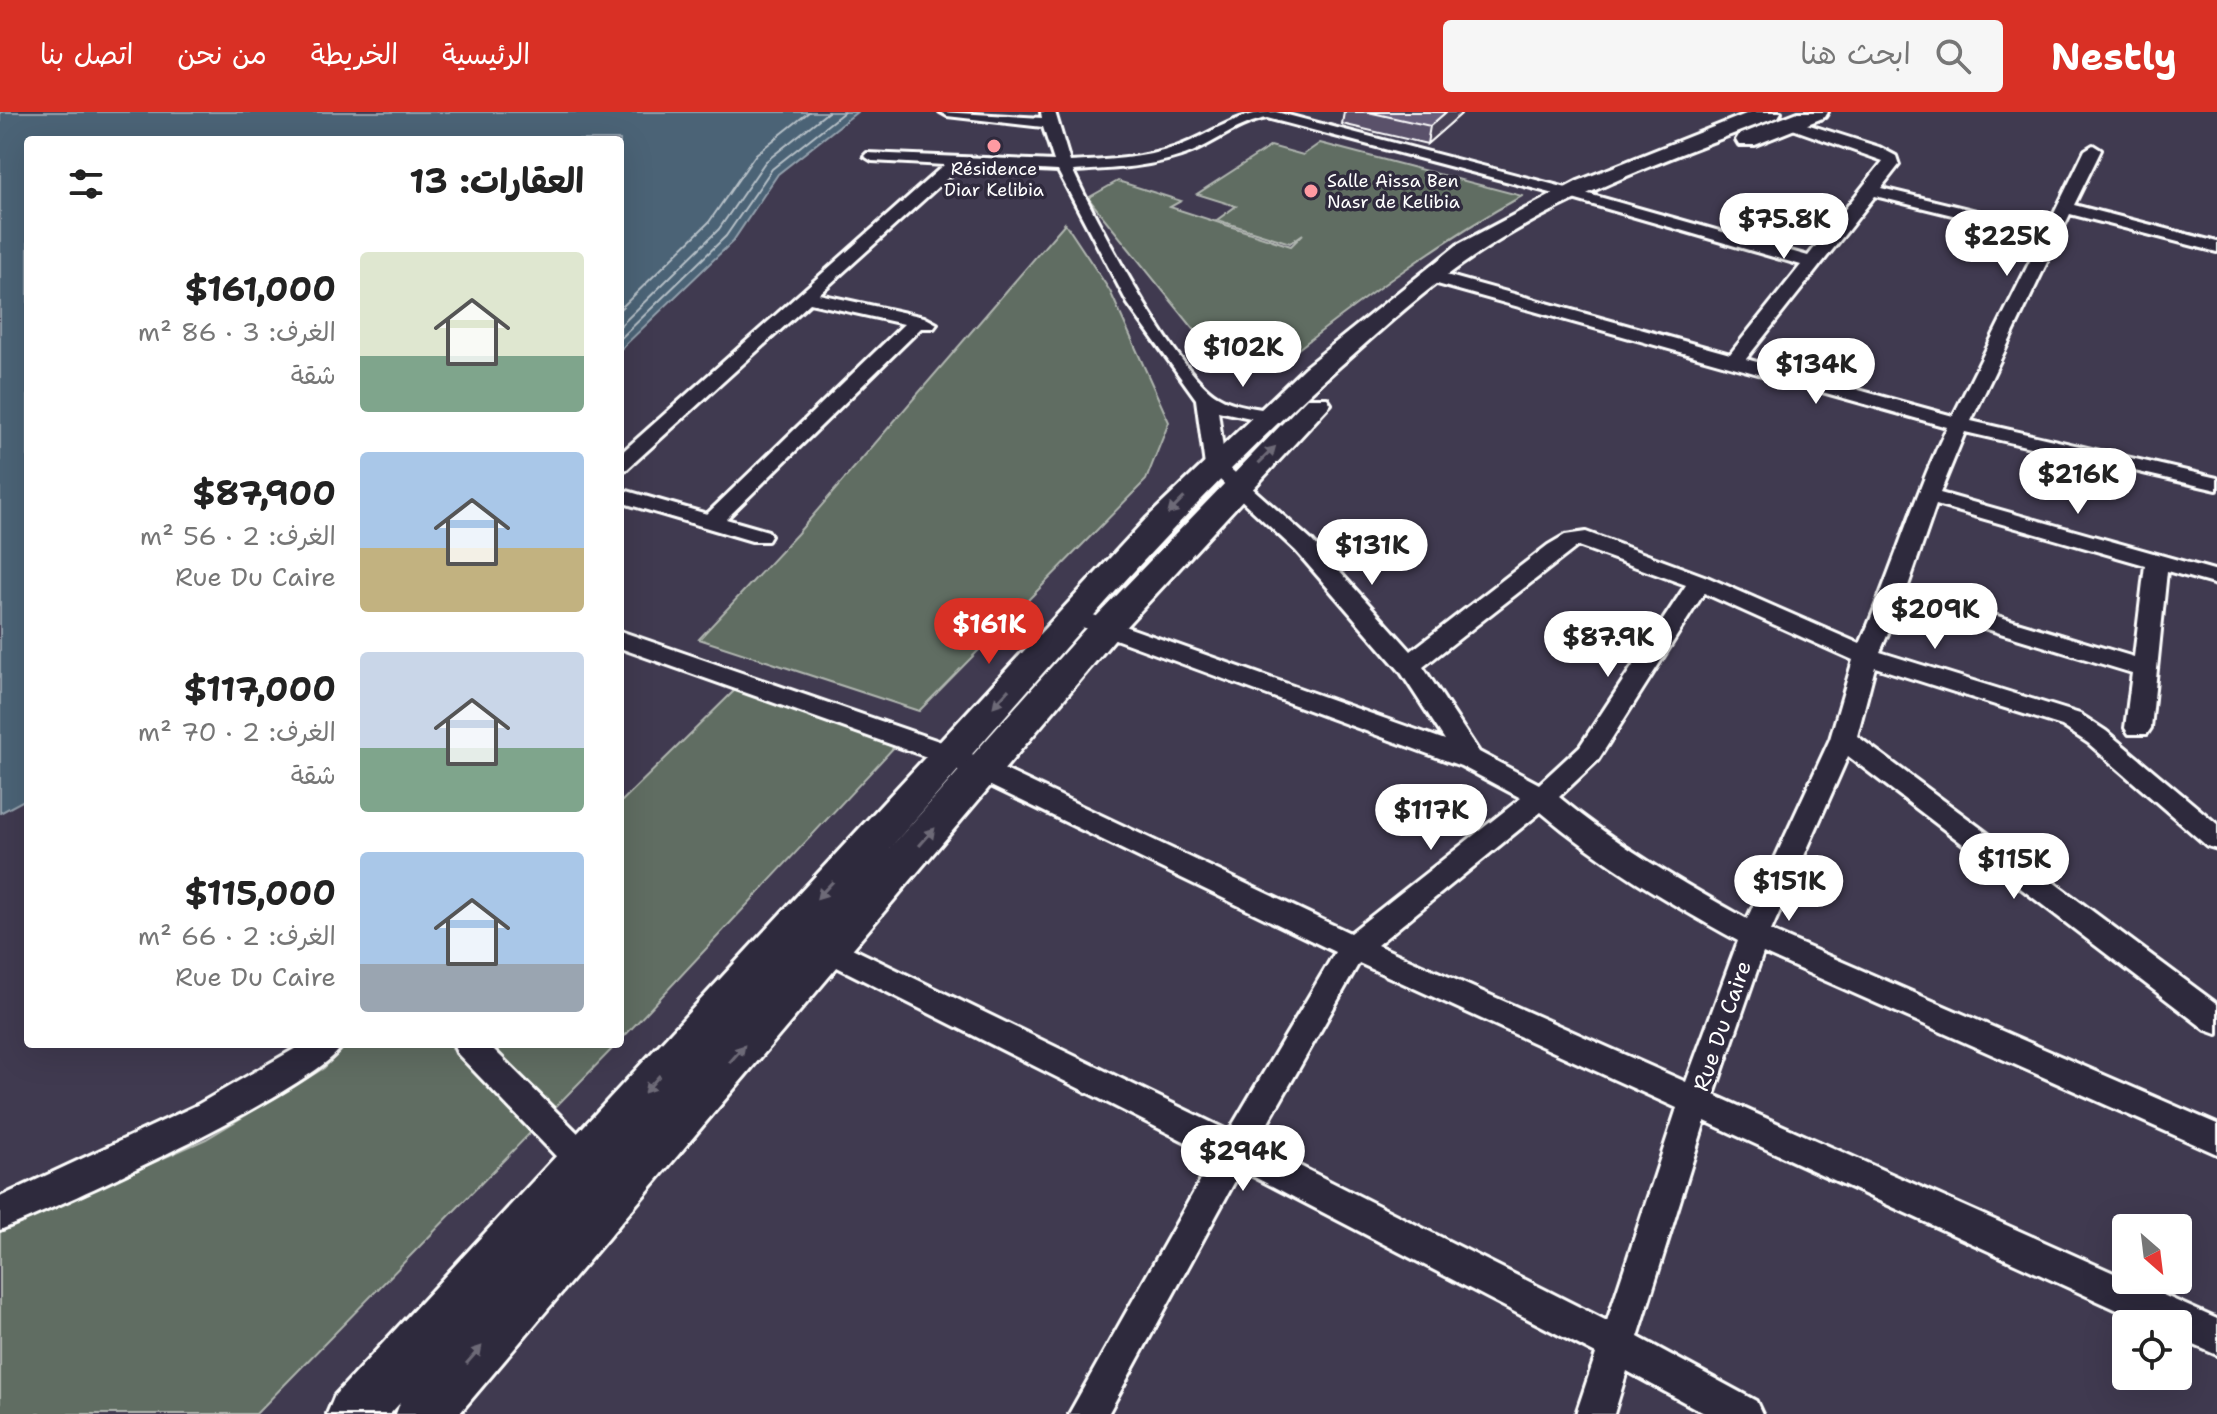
<!DOCTYPE html>
<html lang="ar">
<head>
<meta charset="utf-8">
<style>
  :root { --surface:#fff; --page:#f6f6f6; --text:#222; --muted:#767676; --accent:#d93025 }
  body { margin:0; font-family:"Shantell Sans","Playpen Sans Arabic",sans-serif; background:var(--page); color:var(--text); direction:rtl; height:100vh; display:flex; flex-direction:column; font-size:30px; white-space:nowrap }
  * { box-sizing:border-box; margin:0 }
  p { font-size:26px; color:var(--muted) }
  .icon { flex:none; width:44px; height:44px; fill:none; stroke:currentColor; stroke-width:2; stroke-linecap:round; stroke-linejoin:round }
  .map { position:relative; flex:1; overflow:hidden; direction:ltr }
  .side { position:absolute; left:24px; top:24px; width:600px; height:912px; display:flex; flex-direction:column; background:var(--surface); border-radius:8px; box-shadow:0 8px 32px #0002; direction:rtl }
  .side>* { flex:none }
  .needle { width:52px; rotate:152deg }
  .fabs { position:absolute; left:2112px; top:1102px; display:grid; gap:16px }
  .fabs a { display:grid; place-items:center; width:80px; height:80px; border-radius:8px; background:var(--surface); box-shadow:0 8px 32px #0002; font-size:40px }
  .price { position:absolute; translate:-50% -68px; padding:0 18px; border-radius:28px; background:#fff; color:#222; font-size:26px; line-height:52px; filter:drop-shadow(0 2px 4px #0008) }
  .price::after { content:''; position:absolute; left:50%; top:48px; width:24px; height:18px; margin-left:-12px; background:inherit; clip-path:polygon(0 0,100% 0,50% 100%) }
  .price.selected { background:var(--accent); color:#fff }
  ul { padding:0; list-style:none }
  li { display:flex; align-items:center; gap:24px; height:200px; padding:0 40px }
  li span { display:grid; place-items:center; flex:none; width:224px; height:160px; border-radius:8px; color:#555 }
  li>.icon { margin-inline-start:auto }
  span .icon { width:96px; height:96px; fill:#fffc; stroke-width:1 }
  li b { font-size:34px }
  h2 { display:flex; justify-content:space-between; align-items:center; height:96px; padding:0 40px; font-size:34px }
  header { display:flex; align-items:center; gap:48px; box-sizing:border-box; height:112px; padding:0 40px; background:var(--accent); color:#fff }
  header strong { font-size:38px }
  nav { display:flex; gap:44px; margin-inline-start:auto; font-size:28px }
  .search { width:560px; height:72px; background:var(--page); display:flex; align-items:center; gap:20px; box-sizing:border-box; padding:0 28px; border-radius:8px; color:var(--muted); font-size:30px }
  .map>svg:first-child { display:block }
  .green { fill:#606d62; stroke:#b0b6b0; stroke-width:2 }
  .water { fill:#4c6376; stroke:#94a1ad; stroke-width:2 }
  .lines { fill:none; stroke-linecap:round; stroke-linejoin:round }
  .shore { stroke:#b7c1c8; stroke-width:2 }
  .minor-casing { stroke:#fff; stroke-width:6 }
  .secondary-casing { stroke:#fff; stroke-width:6 }
  .minor { fill:#2f2a3d; fill-rule:evenodd }
  .secondary { fill:#2f2a3d; fill-rule:evenodd }
  .wall { fill:#5a516b; stroke:#fff; stroke-width:2 }
  .shaded-wall { fill:#4a4257; stroke:#fff; stroke-width:2 }
  .building { fill:#695e7c; stroke:#fff; stroke-width:2 }
  .oneway { fill:#6d6a77 }
  .poi-dot { fill:#ff9aa2; stroke:#2f2a3d; stroke-width:3 }
  .labels { text-anchor:middle; dominant-baseline:central; stroke-width:7; stroke-linejoin:round; paint-order:stroke }
  .far-poi-label { font-size:18px; fill:#fff; stroke:#2f2a3d }
  .street-label { font-size:22px; fill:#fff; stroke:#2f2a3d }
</style>
</head>
<body>
<header>
<strong>Nestly</strong>
<div class="search"><svg class="icon" aria-label="search" viewBox="0 0 24 24"><circle cx="10" cy="10" r="6"/><path d="M15 15l6 6"/></svg>ابحث هنا</div>
<nav><a>الرئيسية</a><a>الخريطة</a><a>من نحن</a><a>اتصل بنا</a></nav>
</header>
<div class="map">
<svg width="2217" height="1302" viewBox="0 0 2217 1302">
  <rect width="100%" height="100%" fill="#403a50"/>
  <filter id="ink" filterUnits="userSpaceOnUse"><feTurbulence type="fractalNoise" baseFrequency=".0125" numOctaves="2"/><feDisplacementMap in="SourceGraphic" scale="16" xChannelSelector="R" yChannelSelector="G"/><feConvolveMatrix kernelMatrix="1 2 1 2 8 2 1 2 1" color-interpolation-filters="sRGB"/></filter>
  <g filter="url(#ink)">
    <g class="green">
      <path d="M 1320,31 L 1522,84 C 1433,133 1354,193 1274,256 L 1205,231 L 1088,86 L 1118,69 L 1181,89 L 1170,95 L 1291,134 L 1303,122 L 1290,131 L 1217,108 L 1236,94 L 1197,82 L 1271,34 L 1303,43 Z"/>
      <polygon points="1065,111 1110,179 1169,310 1146,368 919,599 699,527 797,422"/>
      <polygon points="735,578 897,632 620,929 620,691"/>
      <polygon points="348,932 617,932 256,1302 0,1302 0,1119 206,1027 324,956"/>
    </g>
    <polygon class="water" points="0,0 857,0 778,62 733,129 620,238 620,28 28,28 28,686 0,701"/>
    <g class="lines">
      <g class="shore">
        <polyline points="620,197 709,110 756,42 809,0"/>
        <polyline points="620,214 719,117 765,50 828,0"/>
        <polyline points="620,227 726,124 772,57 844,0"/>
      </g>
      <defs>
        <g id="minor">
          <path d="M 940,0 L 1042,6 L 1041,0 L 1055,0 L 1070,50 C 1105,48 1142,47 1176,35 C 1214,22 1233,0 1276,0 L 1578,79 L 1808,144 L 1883,49 L 1787,15 L 1787,9 L 1797,9 L 1879,35 L 1896,44 L 1899,53 L 1881,76 L 2047,116 L 2085,38 L 2093,33 L 2101,38 L 2074,93 L 2217,130 L 2217,140 L 2070,102 L 1971,309 L 2217,366 L 2217,378 L 1965,320 L 1940,381 L 2217,459 L 2217,473 L 2167,459 L 2151,616 L 2147,622 L 2129,622 L 2125,616 L 2132,561 L 1901,491 L 1880,540 L 2080,602 L 2106,619 L 2217,712 L 2217,737 L 2207,734 L 2088,631 L 2062,614 L 1875,555 L 1857,624 L 2217,892 L 2217,922 L 2206,918 L 1848,644 L 1771,819 L 2217,1012 L 2217,1042 L 1763,841 L 1714,983 L 2217,1207 L 2217,1243 L 2178,1226 L 2178,1212 L 2148,1212 L 1705,1009 L 1638,1225 L 1756,1289 L 1762,1302 L 1706,1302 L 1627,1259 L 1614,1302 L 1576,1302 L 1596,1242 L 1241,1058 L 1108,1302 L 1069,1302 L 1214,1044 L 805,839 L 800,831 L 805,823 L 815,819 L 825,823 L 1229,1019 L 1335,840 L 941,650 L 620,536 L 620,519 L 959,636 L 1350,821 L 1521,686 L 1461,654 L 1066,509 L 1062,504 L 1066,499 L 1082,499 L 1445,628 L 1400,559 L 1296,439 L 1205,354 L 1196,287 L 1128,192 L 1058,59 L 961,54 L 819,182 L 924,205 L 937,212 L 934,216 L 921,216 L 726,407 L 768,419 L 771,424 L 768,429 L 752,429 L 620,390 L 620,377 L 707,402 L 904,212 L 810,191 L 627,357 L 620,359 L 620,342 L 944,53 L 872,49 L 864,44 L 867,41 L 1054,49 L 1043,15 L 947,4 ZM 1267,6 L 1566,85 L 1801,153 L 1730,242 L 1435,160 L 1429,159 L 1420,164 L 1423,168 L 1947,315 C 1913,385 1892,460 1860,532 L 1707,465 L 1586,420 L 1565,423 L 1548,433 L 1411,539 L 1312,429 L 1225,352 L 1218,299 L 1269,310 L 1279,304 L 1276,300 C 1257,295 1235,295 1217,284 C 1175,259 1096,108 1073,59 C 1113,57 1155,55 1192,40 C 1218,29 1239,11 1267,6 ZM 1875,84 L 2042,125 L 1953,304 L 1746,247 ZM 1936,393 L 2145,453 L 2134,545 L 1907,477 ZM 1578,434 L 1686,473 L 1580,634 L 1539,672 L 1479,640 L 1423,555 ZM 1704,481 L 1853,548 L 1830,627 L 1747,807 C 1681,770 1618,734 1559,685 L 1598,648 ZM 1541,700 C 1602,752 1668,790 1738,829 L 1686,970 L 1377,833 ZM 1359,851 L 1677,996 L 1607,1209 L 1256,1032 Z"/>
          <path d="M 303,932 L 343,932 C 324,973 55,1097 0,1118 L 0,1085 L 197,993 Z"/>
          <polygon points="453,932 488,932 596,1039 601,1050 596,1061 584,1065 572,1061 457,941"/>
        </g>
        <g id="secondary">
          <path d="M 1751,0 L 1781,0 L 1778,5 C 1675,44 1568,82 1476,143 C 1427,175 1383,216 1340,254 C 1175,400 1035,572 890,736 L 1094,507 L 1307,286 L 1327,286 L 1331,292 L 1118,523 L 459,1302 L 396,1302 L 400,1291 L 390,1302 L 327,1302 L 335,1283 L 1146,407 L 1305,255 L 1457,133 L 1578,69 Z"/>
          <polygon points="1798,0 1828,0 1825,5 1755,33 1739,33 1736,28 1739,23"/>
        </g>
      </defs>
      <use href="#minor" class="minor-casing"/>
      <use href="#secondary" class="secondary-casing"/>
      <use href="#minor" class="minor"/>
      <use href="#secondary" class="secondary"/>
    </g>
    <polygon class="wall" points="1344,0 1461,0 1461,2 1427,32 1342,12"/>
    <polygon class="shaded-wall" points="1446,0 1461,0 1461,2 1427,32 1430,14"/>
    <polygon class="building" points="1368,0 1446,0 1430,14"/>
    <defs><path id="oneway-solid" d="M-6-.8H1V-3.2L6.5 0L1 3.2V.8H-6Z" transform="scale(2)"/></defs>
    <g class="oneway">
      <use href="#oneway-solid" transform="translate(1267 343) rotate(-45)"/>
      <use href="#oneway-solid" transform="translate(1176 394) rotate(134)"/>
      <use href="#oneway-solid" transform="translate(1001 586) rotate(132)"/>
      <use href="#oneway-solid" transform="translate(927 725) rotate(-49)"/>
      <use href="#oneway-solid" transform="translate(825 778) rotate(133)"/>
      <use href="#oneway-solid" transform="translate(737 942) rotate(-49)"/>
      <use href="#oneway-solid" transform="translate(652 972) rotate(131)"/>
      <use href="#oneway-solid" transform="translate(474 1243) rotate(-49)"/>
    </g>
  </g>
  <g class="poi-dot">
    <circle cx="994" cy="34" r="8"/>
    <circle cx="1311" cy="79" r="8"/>
  </g>
  <g class="labels">
    <g class="far-poi-label">
      <text x="994" y="57">Résidence<tspan x="994" dy="21">Diar Kelibia</tspan></text>
      <text x="1327" y="69" text-anchor="start">Salle Aissa Ben<tspan x="1327" dy="21">Nasr de Kelibia</tspan></text>
    </g>
    <g class="street-label">
      <text transform="translate(1722 914) rotate(-71)">Rue Du Caire</text>
    </g>
  </g>
</svg>
<div class="fabs">
<a><svg class="needle" viewBox="-14 -14 28 28"><path d="M0-13l5 13h-10z" fill="#e53935"/><path d="M0 13l5-13h-10z" fill="#767676"/></svg></a>
<a><svg class="icon" aria-label="locate" viewBox="0 0 24 24"><circle cx="12" cy="12" r="6"/><path d="M12 2v4M12 18v4M2 12h4M18 12h4"/></svg></a>
</div>
<b class="price" style="left:1784px;top:149px">$75.8K</b>
<b class="price" style="left:2007px;top:166px">$225K</b>
<b class="price" style="left:1243px;top:277px">$102K</b>
<b class="price" style="left:1816px;top:294px">$134K</b>
<b class="price" style="left:2078px;top:404px">$216K</b>
<b class="price" style="left:1372px;top:475px">$131K</b>
<b class="price" style="left:1935px;top:539px">$209K</b>
<b class="price selected" style="left:989px;top:554px">$161K</b>
<b class="price" style="left:1608px;top:567px">$87.9K</b>
<b class="price" style="left:1431px;top:740px">$117K</b>
<b class="price" style="left:2014px;top:789px">$115K</b>
<b class="price" style="left:1789px;top:811px">$151K</b>
<b class="price" style="left:1243px;top:1081px">$294K</b>
<section class="side">
<h2>العقارات: 13<svg class="icon" aria-label="filters" viewBox="0 0 24 24"><path d="M4 7h16M4 17h16"/><circle cx="9" cy="7" r="2"/><circle cx="15" cy="17" r="2"/></svg></h2>
<ul>
<li><span style="background:linear-gradient(#dfe7d0 65%,#7fa58c 0)"><svg class="icon" aria-label="home" viewBox="0 0 24 24"><path d="M3 11l9-7 9 7M6 9v11h12V9"/></svg></span><div><b>$161,000</b><p>الغرف: 3 · 86 m²</p><p>شقة</p></div></li>
<li><span style="background:linear-gradient(#a9c7e8 60%,#c2b280 0)"><svg class="icon" aria-label="home" viewBox="0 0 24 24"><path d="M3 11l9-7 9 7M6 9v11h12V9"/></svg></span><div><b>$87,900</b><p>الغرف: 2 · 56 m²</p><p>Rue Du Caire</p></div></li>
<li><span style="background:linear-gradient(#c9d6e8 60%,#7fa58c 0)"><svg class="icon" aria-label="home" viewBox="0 0 24 24"><path d="M3 11l9-7 9 7M6 9v11h12V9"/></svg></span><div><b>$117,000</b><p>الغرف: 2 · 70 m²</p><p>شقة</p></div></li>
<li><span style="background:linear-gradient(#a9c7e8 70%,#9aa5b1 0)"><svg class="icon" aria-label="home" viewBox="0 0 24 24"><path d="M3 11l9-7 9 7M6 9v11h12V9"/></svg></span><div><b>$115,000</b><p>الغرف: 2 · 66 m²</p><p>Rue Du Caire</p></div></li>
</ul>
</section>
</div>
</body>
</html>
